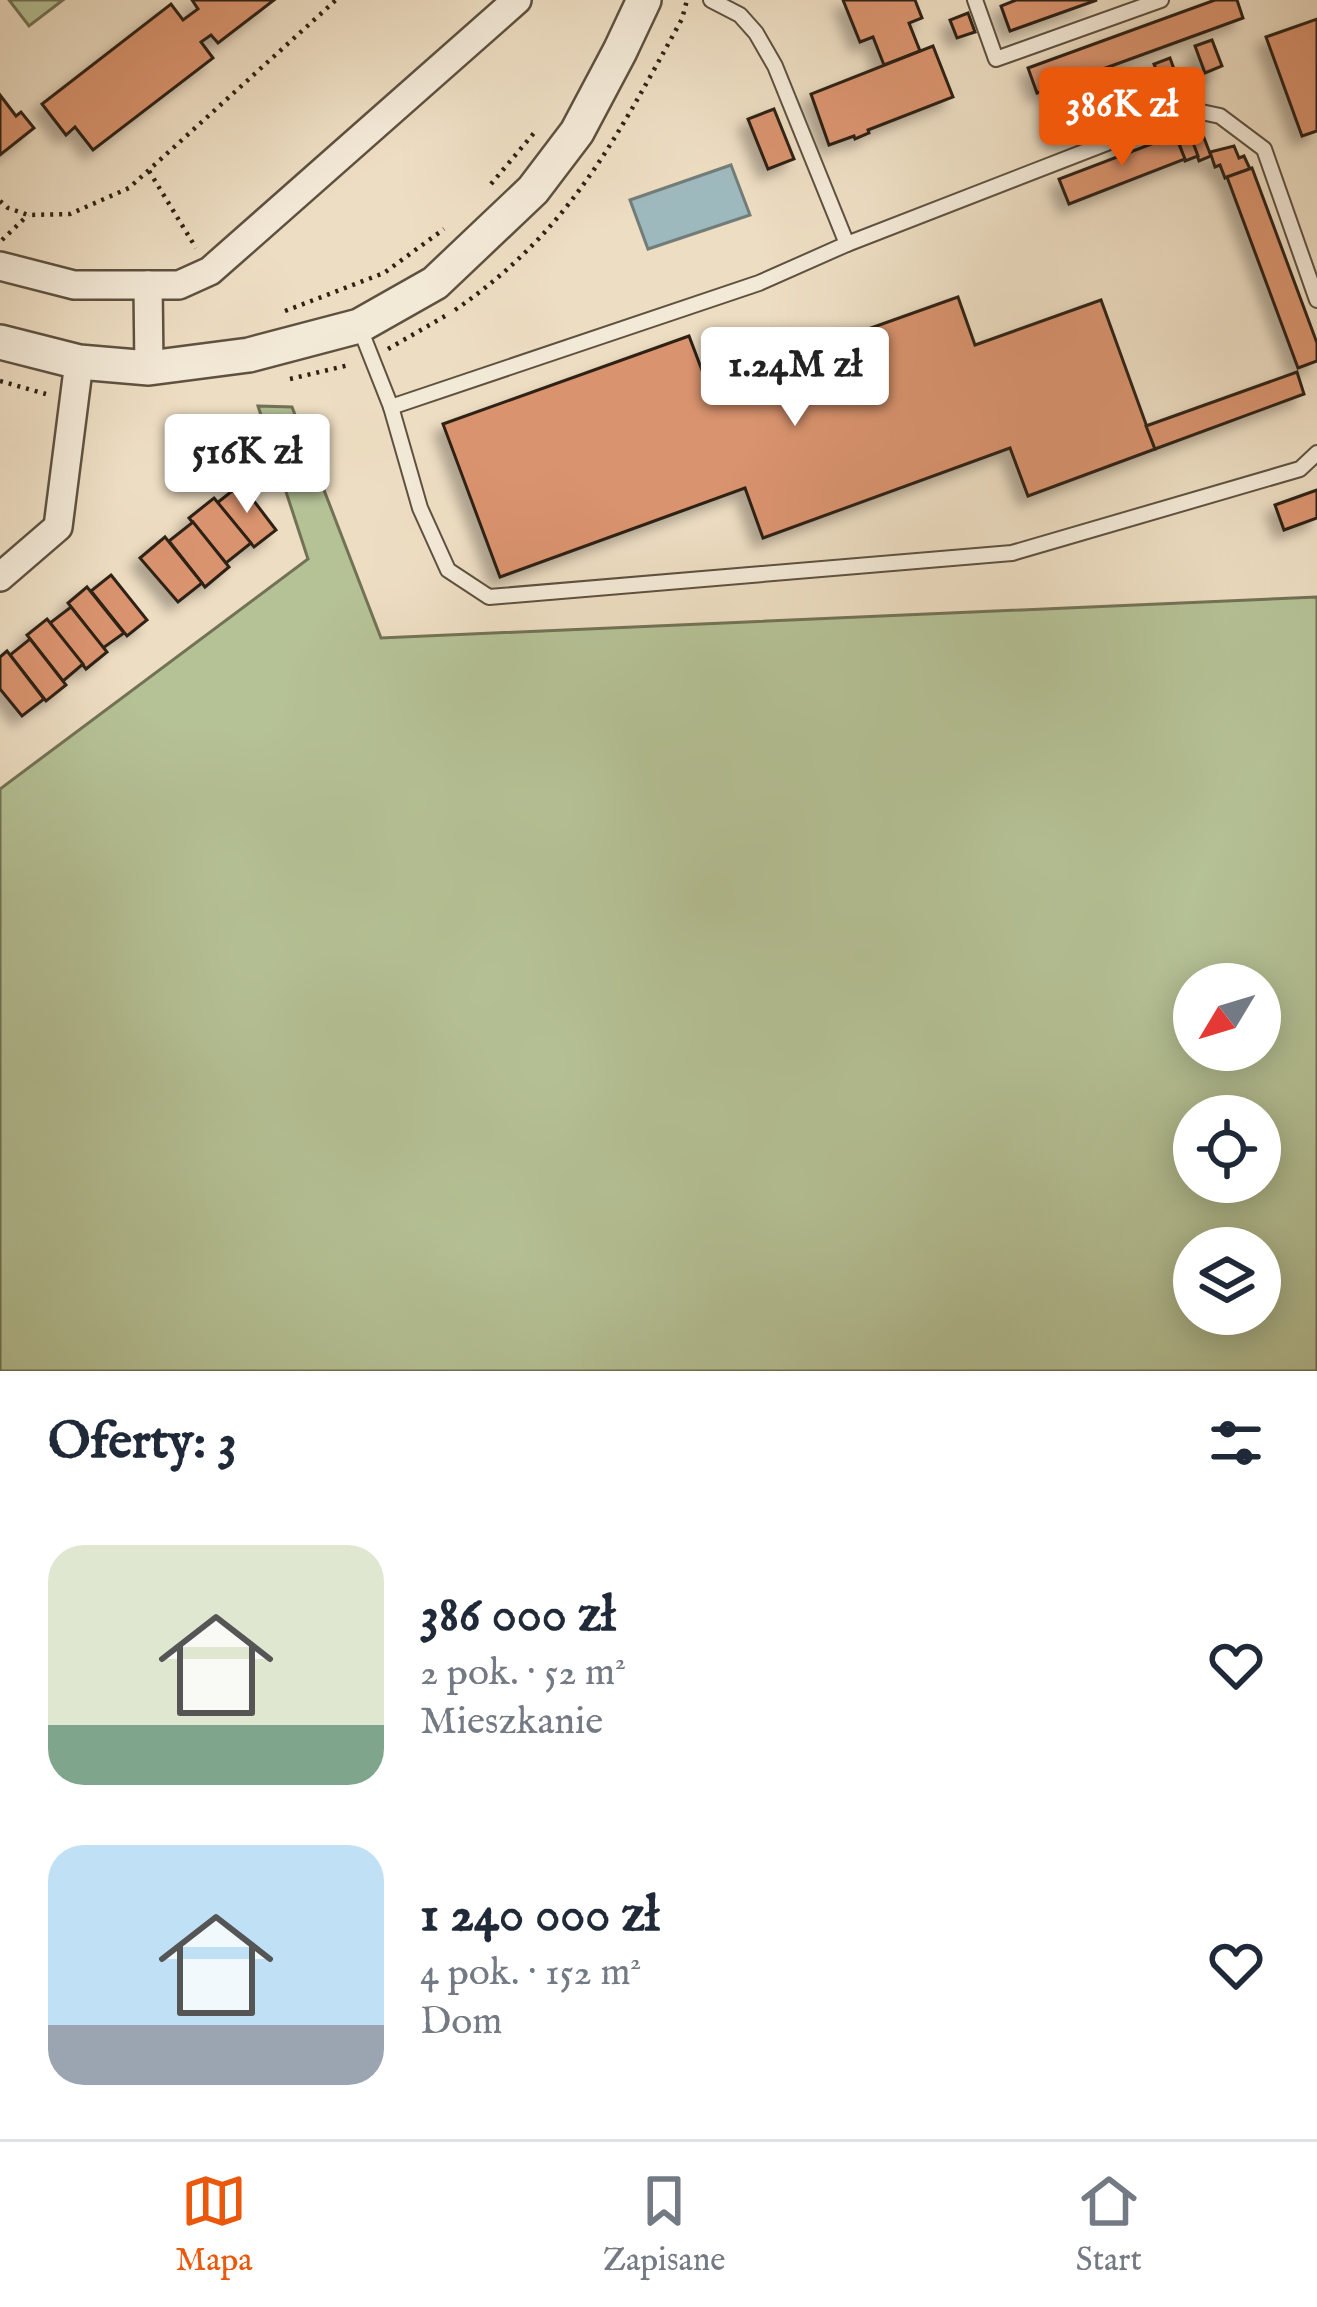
<!DOCTYPE html>
<html lang="pl">
<head>
<meta charset="utf-8">
<style>
  :root { --surface:#fff; --page:#f2f2f3; --text:#1f2937; --muted:#747a83; --line:#e0e1e3; --accent:#ea580c }
  body { margin:0; font-family:"IM FELL English",serif; background:var(--page); color:var(--text); height:100vh; display:flex; flex-direction:column; font-size:45px; white-space:nowrap }
  * { box-sizing:border-box; margin:0 }
  p { font-size:39px; color:var(--muted) }
  .icon { flex:none; width:66px; height:66px; fill:none; stroke:currentColor; stroke-width:2; stroke-linecap:round; stroke-linejoin:round }
  .map { position:relative; height:1371px; overflow:hidden }
  .drawer { display:flex; flex-direction:column; background:var(--surface); flex:1 }
  .drawer>* { flex:none }
  .needle { width:78px; rotate:232deg }
  .fabs { position:absolute; left:1173px; top:963px; display:grid; gap:24px }
  .fabs a { display:grid; place-items:center; width:108px; height:108px; border-radius:50%; background:var(--surface); box-shadow:0 6px 30px #0003; font-size:60px }
  .price { position:absolute; translate:-50% -102px; padding:0 27px; border-radius:12px; background:#fff; color:#222; font-size:39px; line-height:78px; filter:drop-shadow(0 3px 6px #0008) }
  .price::after { content:''; position:absolute; left:50%; top:72px; width:36px; height:27px; margin-left:-18px; background:inherit; clip-path:polygon(0 0,100% 0,50% 100%) }
  .price.on { background:var(--accent); color:#fff }
  ul { padding:0; list-style:none }
  li { display:flex; align-items:center; gap:36px; height:300px; padding:0 48px }
  li span { display:grid; place-items:center; flex:none; width:336px; height:240px; border-radius:36px; color:#555 }
  li>.icon { margin-inline-start:auto }
  span .icon { width:144px; height:144px; fill:#fffc; stroke-width:1 }
  li b { font-size:51px }
  h2 { display:flex; justify-content:space-between; align-items:center; height:144px; padding:0 48px; font-size:51px }
  .menu { display:flex; justify-content:space-around; align-items:center; height:168px; border-top:3px solid var(--line); background:var(--surface); font-size:33px; color:var(--muted) }
  .menu a { display:grid; justify-items:center; gap:6px }
  .menu .on { color:var(--accent) }
  .map>svg:first-child { display:block }
  .green { fill:#b5c296; stroke:#727256; stroke-width:3; fill-rule:evenodd }
  .water { fill:#9eb9be; stroke:#727d7a; stroke-width:3 }
  .building { fill:#d9936e; stroke:#2f2215; stroke-width:3; filter:url(#shadow) }
  .lines { fill:none; stroke-linecap:round; stroke-linejoin:round }
  .service-casing { stroke:#5e5140; stroke-width:18 }
  .minor-casing { stroke:#5e5140; stroke-width:32 }
  .tertiary-casing { stroke:#5e5140; stroke-width:38 }
  .path { stroke:#2f2215; stroke-width:4.5; stroke-dasharray:3 6; stroke-linecap:butt }
  .service { stroke:#f3e9d7; stroke-width:14 }
  .minor { stroke:#f3e9d7; stroke-width:27 }
  .tertiary { stroke:#f3e9d7; stroke-width:33 }
</style>
</head>
<body>
<div class="map">
<svg width="1317" height="1371" viewBox="0 0 1317 1371">
  <defs>
    <filter id="shadow"><feDropShadow dx="-9" dy="9" stdDeviation="6" flood-color="#0004"/></filter>
  </defs>
  <rect width="100%" height="100%" fill="#edddc2"/>
  <filter id="stains"><feTurbulence type="fractalNoise" baseFrequency=".00167" numOctaves="4"/><feColorMatrix values="0 0 0 0 .2 0 0 0 0 .09 0 0 0 0 .02 0 0 0 .5 -.17"/></filter>
  <radialGradient id="worn" r=".72"><stop offset=".6" stop-color="#630" stop-opacity="0"/><stop offset="1" stop-color="#630" stop-opacity=".3"/></radialGradient>
  <g class="green">
    <polygon points="9,0 63,0 29,26"/>
    <path d="M 258,406 L 292,407 L 381,638 L 1317,597 L 1317,1371 L 0,1371 L 0,789 L 308,559 ZM 1194,984 L 1260,984 L 1260,1050 L 1194,1050 ZM 1194,1116 L 1260,1116 L 1260,1182 L 1194,1182 ZM 1194,1248 L 1260,1248 L 1260,1314 L 1194,1314 Z"/>
  </g>
  <polygon class="water" points="731,165 750,215 648,249 630,200"/>
  <g class="building">
    <polygon points="192,0 274,0 218,43 211,35 201,42 213,58 93,150 75,127 66,135 42,104 171,4 183,20 198,9"/>
    <polygon points="843,0 915,0 922,18 909,23 920,51 884,65 873,37 860,42"/>
    <polygon points="1016,0 1097,0 1010,31 1001,6"/>
    <polygon points="1215,0 1237,0 1243,18 1037,93 1028,68"/>
    <polygon points="968,13 975,32 957,38 950,20"/>
    <polygon points="1317,19 1317,131 1302,136 1266,37"/>
    <polygon points="1212,40 1222,66 1205,73 1195,46"/>
    <polygon points="933,46 953,97 868,130 869,133 855,139 854,136 829,145 811,94"/>
    <polygon points="1170,58 1179,83 1164,88 1154,64"/>
    <polygon points="0,95 16,116 21,112 34,128 0,155"/>
    <polygon points="774,109 794,159 768,169 748,119"/>
    <polygon points="1201,130 1211,156 1199,161 1189,134"/>
    <polygon points="1189,132 1198,156 1185,161 1177,137"/>
    <polygon points="1175,135 1185,159 1069,204 1059,179"/>
    <polygon points="1234,146 1239,158 1244,156 1250,169 1225,178 1220,165 1215,167 1210,152"/>
    <polygon points="1252,168 1317,343 1317,361 1298,368 1227,177"/>
    <polygon points="958,297 975,345 1101,300 1155,449 1028,496 1010,448 763,538 745,488 500,577 443,424 689,336 708,386"/>
    <polygon points="1297,372 1304,394 1155,449 1146,426"/>
    <polygon points="241,484 276,530 254,547 217,503"/>
    <polygon points="1317,490 1317,518 1284,530 1275,505"/>
    <polygon points="214,498 251,543 226,563 189,518"/>
    <polygon points="193,522 229,567 205,587 169,541"/>
    <polygon points="165,537 202,583 178,602 140,558"/>
    <polygon points="111,575 147,620 127,636 91,591"/>
    <polygon points="87,587 124,633 103,648 68,603"/>
    <polygon points="71,607 107,652 86,669 50,623"/>
    <polygon points="47,619 83,664 63,681 27,635"/>
    <polygon points="30,639 66,685 46,701 10,655"/>
    <polygon points="7,651 44,699 22,716 0,689 0,657"/>
  </g>
  <g class="lines">
    <defs>
      <g id="service">
        <polyline points="975,0 996,59 1161,0"/>
        <polyline points="847,244 1192,110 1220,116 1264,149 1317,300"/>
        <polyline points="359,326 391,407 759,283 847,244 775,66 756,33 740,15 711,0"/>
        <polyline points="391,407 420,508 448,570 489,597 1012,553 1300,469 1317,453"/>
      </g>
      <g id="minor">
        <polyline points="0,266 74,285 179,285 210,271 517,0"/>
        <polyline points="148,285 149,368"/>
        <polyline points="0,577 58,527 79,362"/>
      </g>
      <polyline id="tertiary" points="0,342 79,362 149,368 249,355 359,326 435,283 533,190 577,132 620,51 644,0"/>
    </defs>
    <use href="#service" class="service-casing"/>
    <use href="#minor" class="minor-casing"/>
    <use href="#tertiary" class="tertiary-casing"/>
    <g class="path">
      <polyline points="149,171 196,248"/>
      <polyline points="491,184 534,133"/>
      <polyline points="0,201 8,208 28,215 70,214 129,188 336,0"/>
      <polyline points="2,240 28,215"/>
      <path d="M 455,310 C 571,230 616,138 682,19 L 687,0"/>
      <polyline points="285,311 384,273 444,229"/>
      <polyline points="388,349 445,316"/>
      <polyline points="290,379 349,365"/>
      <polyline points="0,381 46,394"/>
    </g>
    <use href="#service" class="service"/>
    <use href="#minor" class="minor"/>
    <use href="#tertiary" class="tertiary"/>
  </g>
  <rect width="100%" height="100%" filter="url(#stains)"/>
  <rect width="100%" height="100%" fill="url(#worn)"/>
</svg>
<div class="fabs">
<a><svg class="needle" viewBox="-14 -14 28 28"><path d="M0-13l5 13h-10z" fill="#e53935"/><path d="M0 13l5-13h-10z" fill="#747a83"/></svg></a>
<a><svg class="icon" aria-label="locate" viewBox="0 0 24 24"><circle cx="12" cy="12" r="6"/><path d="M12 2v4M12 18v4M2 12h4M18 12h4"/></svg></a>
<a><svg class="icon" aria-label="layers" viewBox="0 0 24 24"><path d="M12 4l9 5-9 5-9-5zM3 14l9 5 9-5"/></svg></a>
</div>
<b class="price on" style="left:1122px;top:169px">386K zł</b>
<b class="price" style="left:795px;top:429px">1.24M zł</b>
<b class="price" style="left:247px;top:516px">516K zł</b>
</div>
<section class="drawer">
<h2>Oferty: 3<svg class="icon" aria-label="filters" viewBox="0 0 24 24"><path d="M4 7h16M4 17h16"/><circle cx="9" cy="7" r="2"/><circle cx="15" cy="17" r="2"/></svg></h2>
<ul>
<li><span style="background:linear-gradient(#dfe7d0 75%,#7fa58c 0)"><svg class="icon" aria-label="home" viewBox="0 0 24 24"><path d="M3 11l9-7 9 7M6 9v11h12V9"/></svg></span><div><b>386 000 zł</b><p>2 pok. · 52 m²</p><p>Mieszkanie</p></div><svg class="icon" aria-label="heart" viewBox="0 0 24 24"><path d="M12 20l-8-8c-3-5 5-10 8-4 3-6 11-1 8 4z"/></svg></li>
<li><span style="background:linear-gradient(#bfe0f5 75%,#9aa5b1 0)"><svg class="icon" aria-label="home" viewBox="0 0 24 24"><path d="M3 11l9-7 9 7M6 9v11h12V9"/></svg></span><div><b>1 240 000 zł</b><p>4 pok. · 152 m²</p><p>Dom</p></div><svg class="icon" aria-label="heart" viewBox="0 0 24 24"><path d="M12 20l-8-8c-3-5 5-10 8-4 3-6 11-1 8 4z"/></svg></li>
</ul>
</section>
<nav class="menu">
<a class="on"><svg class="icon" aria-label="map" viewBox="0 0 24 24"><path d="M3 6l6-2 6 2 6-2v14l-6 2-6-2-6 2zM9 4v14M15 6v14"/></svg>Mapa</a>
<a><svg class="icon" aria-label="saved" viewBox="0 0 24 24"><path d="M7 4h10v16l-5-4-5 4z"/></svg>Zapisane</a>
<a><svg class="icon" aria-label="home" viewBox="0 0 24 24"><path d="M3 11l9-7 9 7M6 9v11h12V9"/></svg>Start</a>
</nav>
</body>
</html>
